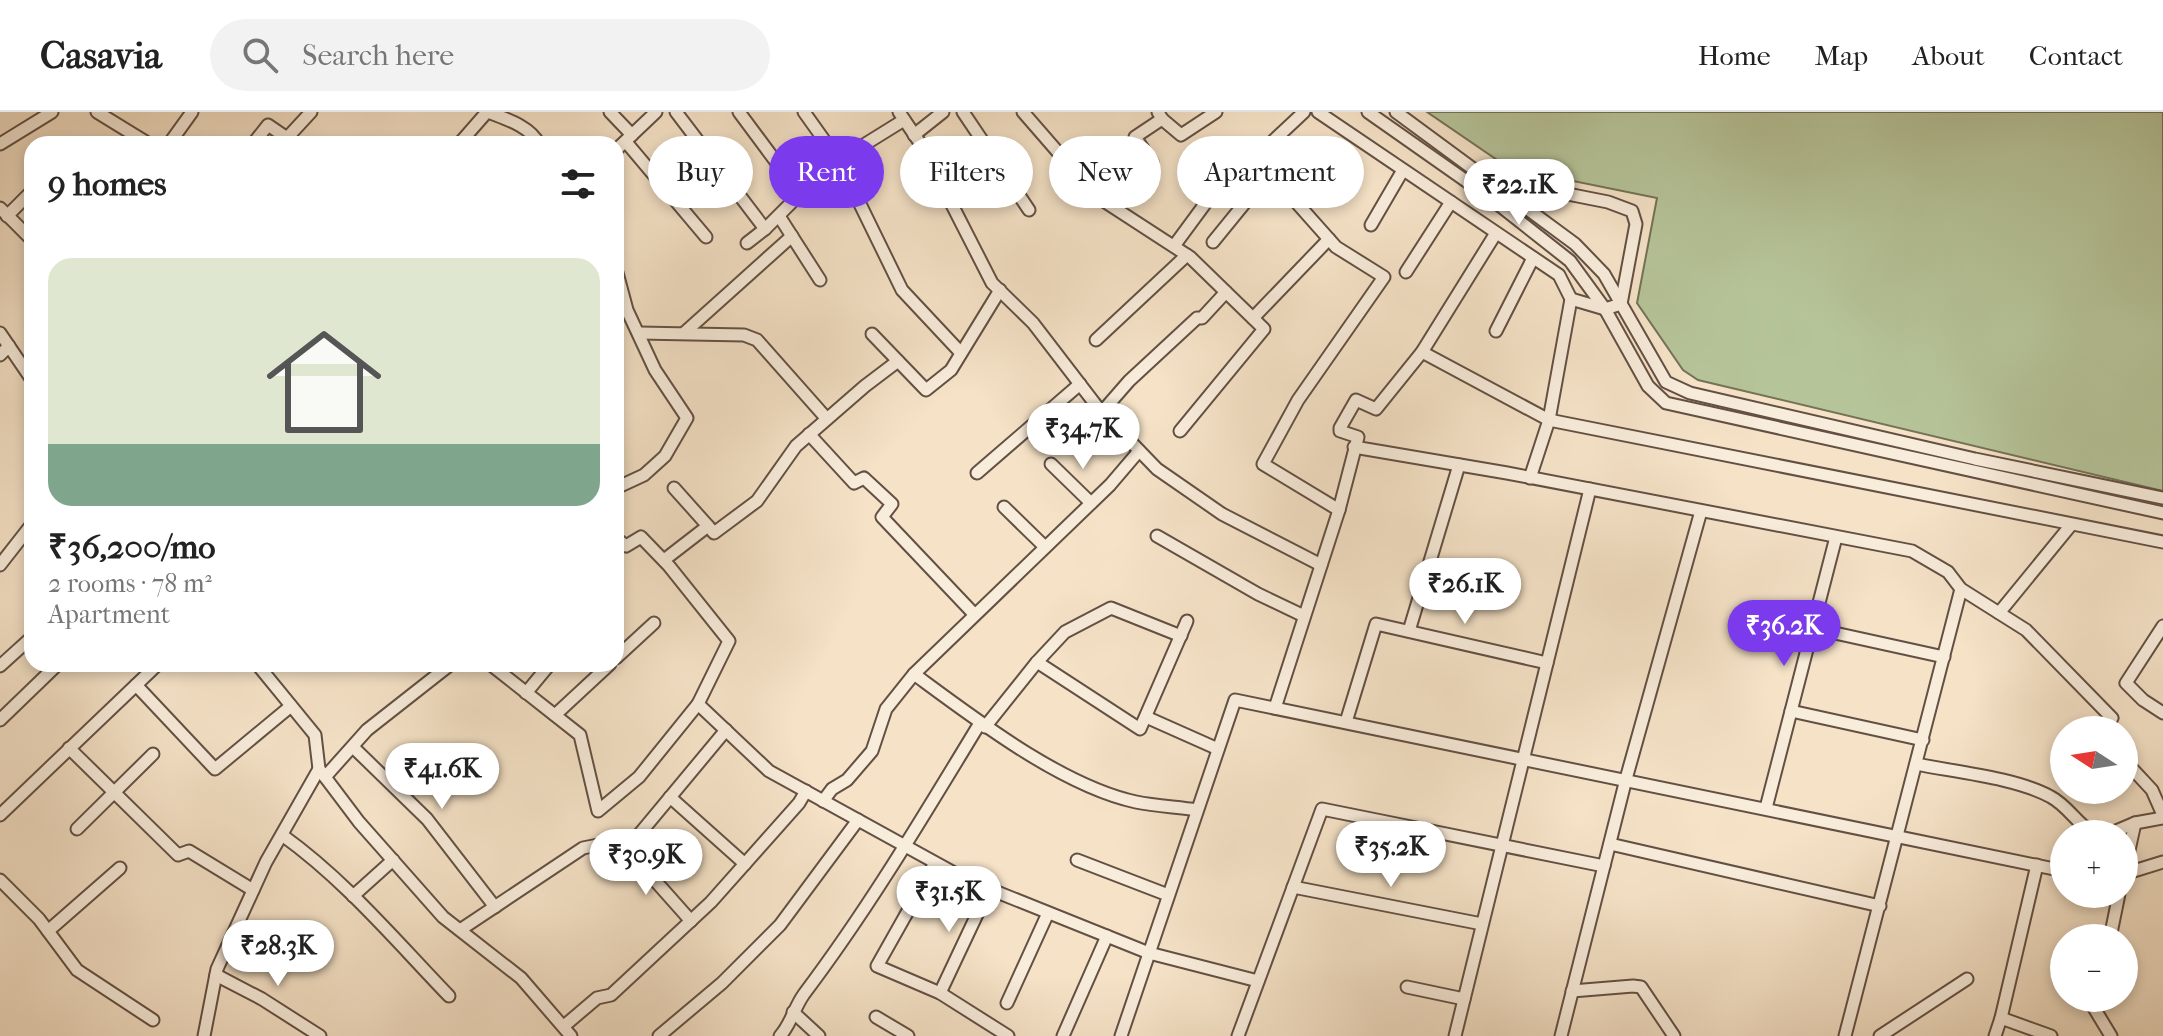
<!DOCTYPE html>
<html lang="en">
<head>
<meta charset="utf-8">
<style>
  :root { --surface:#fff; --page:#f2f2f2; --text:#222; --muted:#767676; --line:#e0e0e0; --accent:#7c3aed }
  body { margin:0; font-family:"IM FELL French Canon",serif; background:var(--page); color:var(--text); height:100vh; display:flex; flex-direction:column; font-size:30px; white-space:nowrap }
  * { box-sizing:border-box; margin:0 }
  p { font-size:26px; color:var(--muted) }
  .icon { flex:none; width:44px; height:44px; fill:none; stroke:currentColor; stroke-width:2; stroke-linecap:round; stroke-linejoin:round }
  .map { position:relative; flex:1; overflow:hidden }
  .details { position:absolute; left:24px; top:24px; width:600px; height:536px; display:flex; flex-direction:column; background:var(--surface); border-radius:24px; box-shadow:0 4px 12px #0003 }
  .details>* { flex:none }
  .banner { position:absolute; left:648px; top:24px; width:760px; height:72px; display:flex; gap:16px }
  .needle { width:52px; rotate:282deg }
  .fabs { position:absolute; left:2050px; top:604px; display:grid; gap:16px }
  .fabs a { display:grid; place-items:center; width:88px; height:88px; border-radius:50%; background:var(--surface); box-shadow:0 4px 12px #0003; font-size:40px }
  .price { position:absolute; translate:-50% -68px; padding:0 18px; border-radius:28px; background:#fff; color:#222; font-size:26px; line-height:52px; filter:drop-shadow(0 2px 4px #0008) }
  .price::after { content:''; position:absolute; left:50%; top:48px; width:24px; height:18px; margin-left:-12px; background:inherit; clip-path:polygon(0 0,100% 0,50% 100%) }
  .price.selected { background:var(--accent); color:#fff }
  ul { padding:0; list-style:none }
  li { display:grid; align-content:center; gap:16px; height:424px; padding:0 24px }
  li span { display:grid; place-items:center; height:248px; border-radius:24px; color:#555 }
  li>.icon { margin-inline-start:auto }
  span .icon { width:144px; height:144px; fill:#fffc; stroke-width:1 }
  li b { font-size:34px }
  h2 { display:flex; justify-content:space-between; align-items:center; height:96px; padding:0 24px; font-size:34px }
  .pill { padding:0 28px; border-radius:36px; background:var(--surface); box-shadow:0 4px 12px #0003; font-size:28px; line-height:72px }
  .pill.selected { background:var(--accent); color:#fff }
  header { display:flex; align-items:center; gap:48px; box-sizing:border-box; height:112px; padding:0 40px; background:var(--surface); border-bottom:2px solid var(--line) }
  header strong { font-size:38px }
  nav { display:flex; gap:44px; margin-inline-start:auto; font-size:28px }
  .search { width:560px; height:72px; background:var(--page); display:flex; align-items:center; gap:20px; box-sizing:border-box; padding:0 28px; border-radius:44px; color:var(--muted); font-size:30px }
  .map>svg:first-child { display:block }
  .green { fill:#b6c499; stroke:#747258; stroke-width:2 }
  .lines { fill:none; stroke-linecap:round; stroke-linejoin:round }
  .minor-casing { stroke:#635044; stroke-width:15 }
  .minor { stroke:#f8ecdb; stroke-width:11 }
</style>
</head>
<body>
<header>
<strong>Casavia</strong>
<div class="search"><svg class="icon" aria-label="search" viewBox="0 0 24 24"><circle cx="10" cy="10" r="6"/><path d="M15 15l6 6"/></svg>Search here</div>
<nav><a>Home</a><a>Map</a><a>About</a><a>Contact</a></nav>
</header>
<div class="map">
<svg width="2163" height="924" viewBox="0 0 2163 924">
  <rect width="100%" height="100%" fill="#f5e2c7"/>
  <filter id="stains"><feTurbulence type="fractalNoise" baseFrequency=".0025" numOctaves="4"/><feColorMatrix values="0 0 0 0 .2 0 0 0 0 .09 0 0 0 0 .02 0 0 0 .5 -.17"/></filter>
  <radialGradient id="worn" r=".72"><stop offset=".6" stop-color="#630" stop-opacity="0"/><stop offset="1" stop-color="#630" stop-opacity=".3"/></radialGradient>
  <polygon class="green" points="1427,0 2163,0 2163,379 1698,268 1683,258 1637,191 1657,86 1509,56"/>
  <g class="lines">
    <defs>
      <g id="minor">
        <polyline points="97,0 149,32"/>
        <path d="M 488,0 C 506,7 530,14 539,32"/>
        <polyline points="610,0 632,23"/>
        <polyline points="676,0 765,117"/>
        <polyline points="739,0 800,82"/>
        <polyline points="804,0 839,49 902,178 961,241"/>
        <polyline points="899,0 922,34 992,171 1033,211 1099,297 1157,357 1222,402 1321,453"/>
        <polyline points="963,0 1029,98"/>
        <polyline points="1023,0 1096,84 1190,145 1264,217 1180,319"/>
        <polyline points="1318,0 1559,163 1571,187 1549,308 1530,366"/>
        <polyline points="1368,0 1489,85 1570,149 1605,197 1648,274 1666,291 2163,401"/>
        <polyline points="1396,0 1575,132 1604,162 1666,270 1690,281 1975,347 2163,386"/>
        <polyline points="1162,7 1181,23 1216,0"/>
        <polyline points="914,23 943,0"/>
        <polyline points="626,30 706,125"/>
        <polyline points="0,32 52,0"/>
        <polyline points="169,32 192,0"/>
        <polyline points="253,32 268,13 287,26 311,0"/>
        <polyline points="459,32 487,0"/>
        <polyline points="616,38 656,0"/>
        <polyline points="1256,45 1336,135 1384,165 1298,288 1263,352 1339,398"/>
        <polyline points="1152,50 1135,25 1162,7 1158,0"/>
        <polyline points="1506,81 1517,72 1608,90 1632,99 1636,112 1621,192 1605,197 1571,187"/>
        <polyline points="0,96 32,128"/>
        <polyline points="7,104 32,79"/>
        <polyline points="779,104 820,168"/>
        <polyline points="1371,113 1403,58"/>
        <polyline points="1213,130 1270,60"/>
        <polyline points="747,131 765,117 825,57 904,8"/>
        <polyline points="1174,134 1244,39 1256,45 1304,0"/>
        <polyline points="616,157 627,198 655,258 687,306 665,344 644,363 616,376"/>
        <polyline points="1406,160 1451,90"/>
        <polyline points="1253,206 1329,127"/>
        <polyline points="1496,219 1533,146"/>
        <polyline points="0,221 32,268"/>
        <polyline points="639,221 744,223 757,228 827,307"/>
        <polyline points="684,221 792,124"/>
        <polyline points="872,222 926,278 951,258 1000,178"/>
        <polyline points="1096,228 1187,143"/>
        <polyline points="1422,240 1549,308 2163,430"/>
        <polyline points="0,243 9,234"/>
        <polyline points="1102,300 1129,269 1197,206 1202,206 1226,180"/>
        <polyline points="809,322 854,371 864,366 892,392 882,405 974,502"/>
        <polyline points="1354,335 1507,361 1912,439 1948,460 1961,477 2026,518 2112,606 2105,618"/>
        <polyline points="1051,352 1091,391"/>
        <polyline points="977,361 1080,272"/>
        <polyline points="674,376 708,414"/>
        <polyline points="1004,395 1045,435"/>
        <polyline points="1157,424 1258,482 1304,504"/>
        <polyline points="664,448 708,414 714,421 757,389 796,334 865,274 898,249"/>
        <polyline points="0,453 32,412"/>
        <polyline points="1999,501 2071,413"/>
        <polyline points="2163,514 2126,571 2143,588 2163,601"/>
        <polyline points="1812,516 1944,545"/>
        <polyline points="1409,519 1459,353"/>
        <polyline points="616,546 654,511"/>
        <polyline points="1037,550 1140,617 1187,509"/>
        <polyline points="257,552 315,623 319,657 359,710 443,805 521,866 571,924"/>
        <polyline points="490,552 580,623 598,699 639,665 698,592 729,529 669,454 641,425 626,434 616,426"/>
        <polyline points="0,554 32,525"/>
        <path d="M 914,562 C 975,607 1062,674 1136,690 C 1156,694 1177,695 1197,698"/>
        <polyline points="136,573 215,657 291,594"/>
        <polyline points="526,581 550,552"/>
        <polyline points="698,592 769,659 967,768 1149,841 1258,869"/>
        <polyline points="1275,596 1339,398 1358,325 1340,319 1340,316 1356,288 1376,297 1422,240 1496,121"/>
        <polyline points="1791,599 1923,628"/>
        <polyline points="555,603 610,552"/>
        <polyline points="1146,605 1218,637"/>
        <polyline points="0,608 58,552"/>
        <polyline points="1346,610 1376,512 1547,551"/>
        <polyline points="985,615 1037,550 1065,520 1111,496 1181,524"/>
        <polyline points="353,635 427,707 495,795"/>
        <polyline points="69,636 178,743 189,739 253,778"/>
        <polyline points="2124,648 2152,678 2163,703"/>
        <path d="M 1916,652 C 1956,660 2017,666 2051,685 C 2068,694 2077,712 2094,722"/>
        <polyline points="325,665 367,618 451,552"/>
        <polyline points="670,685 745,752"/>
        <polyline points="823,689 832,677 847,668 872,639 886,597 914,562 1110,373 1139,339"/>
        <polyline points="1766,696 1836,425"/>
        <polyline points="0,703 158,552"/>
        <polyline points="77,717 153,642"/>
        <polyline points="2109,722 2135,711 2163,706"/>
        <path d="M 282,723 C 345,768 396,829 449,884"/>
        <polyline points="1610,732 1880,794"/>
        <polyline points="627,737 691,809"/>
        <polyline points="1077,748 1168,783"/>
        <polyline points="935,751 877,854 940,881 1008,924"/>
        <polyline points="2124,761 2135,711"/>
        <polyline points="2124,762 2163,750"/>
        <polyline points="0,768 39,807 77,858 153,908"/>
        <polyline points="1293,775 1482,812"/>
        <polyline points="353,784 393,748"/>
        <polyline points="460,818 583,736 603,732 627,737 726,618"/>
        <polyline points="48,819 120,756"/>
        <polyline points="2110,826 2119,782"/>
        <polyline points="216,863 262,887 320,924"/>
        <polyline points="1407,875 1464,887"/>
        <polyline points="1572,879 1633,874 1641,875 1674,924"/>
        <polyline points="940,881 989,777"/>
        <polyline points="2088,886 2111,924"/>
        <polyline points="1007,891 1048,801"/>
        <polyline points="793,900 819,924"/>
        <polyline points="876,905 908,924"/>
        <polyline points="2001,906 2051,924"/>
        <polyline points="564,914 597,886 611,883 711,790 799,691 806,679"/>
        <polyline points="204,924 217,857 266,750 319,657"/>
        <polyline points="659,924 722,871 780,813 858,708"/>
        <path d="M 780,924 C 791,912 794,896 804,882 C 869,796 924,703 980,611"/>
        <polyline points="1063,924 1107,824"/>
        <polyline points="1121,924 1235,588 2064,759"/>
        <polyline points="1238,924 1322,697 1604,754"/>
        <polyline points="1455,924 1590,377"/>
        <polyline points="1561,924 1626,667 1701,399"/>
        <polyline points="1845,924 1961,477"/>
        <polyline points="1880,924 1967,867"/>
        <polyline points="1995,924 2001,906 2037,753"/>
      </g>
    </defs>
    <use href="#minor" class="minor-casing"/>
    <use href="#minor" class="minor"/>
  </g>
  <rect width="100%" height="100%" filter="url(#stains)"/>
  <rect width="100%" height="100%" fill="url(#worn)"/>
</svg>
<div class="fabs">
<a><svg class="needle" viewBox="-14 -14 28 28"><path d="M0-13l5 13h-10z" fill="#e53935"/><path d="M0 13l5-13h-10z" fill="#767676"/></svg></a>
<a>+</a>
<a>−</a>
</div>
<b class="price" style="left:1519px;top:115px">₹22.1K</b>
<b class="price" style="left:1083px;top:359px">₹34.7K</b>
<b class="price" style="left:1465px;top:514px">₹26.1K</b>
<b class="price selected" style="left:1784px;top:556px">₹36.2K</b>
<b class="price" style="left:442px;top:699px">₹41.6K</b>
<b class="price" style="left:1391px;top:777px">₹35.2K</b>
<b class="price" style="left:646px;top:785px">₹30.9K</b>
<b class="price" style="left:949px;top:822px">₹31.5K</b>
<b class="price" style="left:278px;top:876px">₹28.3K</b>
<div class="banner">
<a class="pill">Buy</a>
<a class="pill selected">Rent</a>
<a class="pill">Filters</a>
<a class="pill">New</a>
<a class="pill">Apartment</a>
</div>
<section class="details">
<h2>9 homes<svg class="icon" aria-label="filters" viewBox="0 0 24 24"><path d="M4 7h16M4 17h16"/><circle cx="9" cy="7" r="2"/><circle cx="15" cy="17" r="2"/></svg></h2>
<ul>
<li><span style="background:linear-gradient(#dfe7d0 75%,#7fa58c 0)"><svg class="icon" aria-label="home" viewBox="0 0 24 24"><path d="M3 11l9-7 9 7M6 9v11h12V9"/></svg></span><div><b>₹36,200/mo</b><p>2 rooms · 78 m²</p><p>Apartment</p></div></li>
</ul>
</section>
</div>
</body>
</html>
